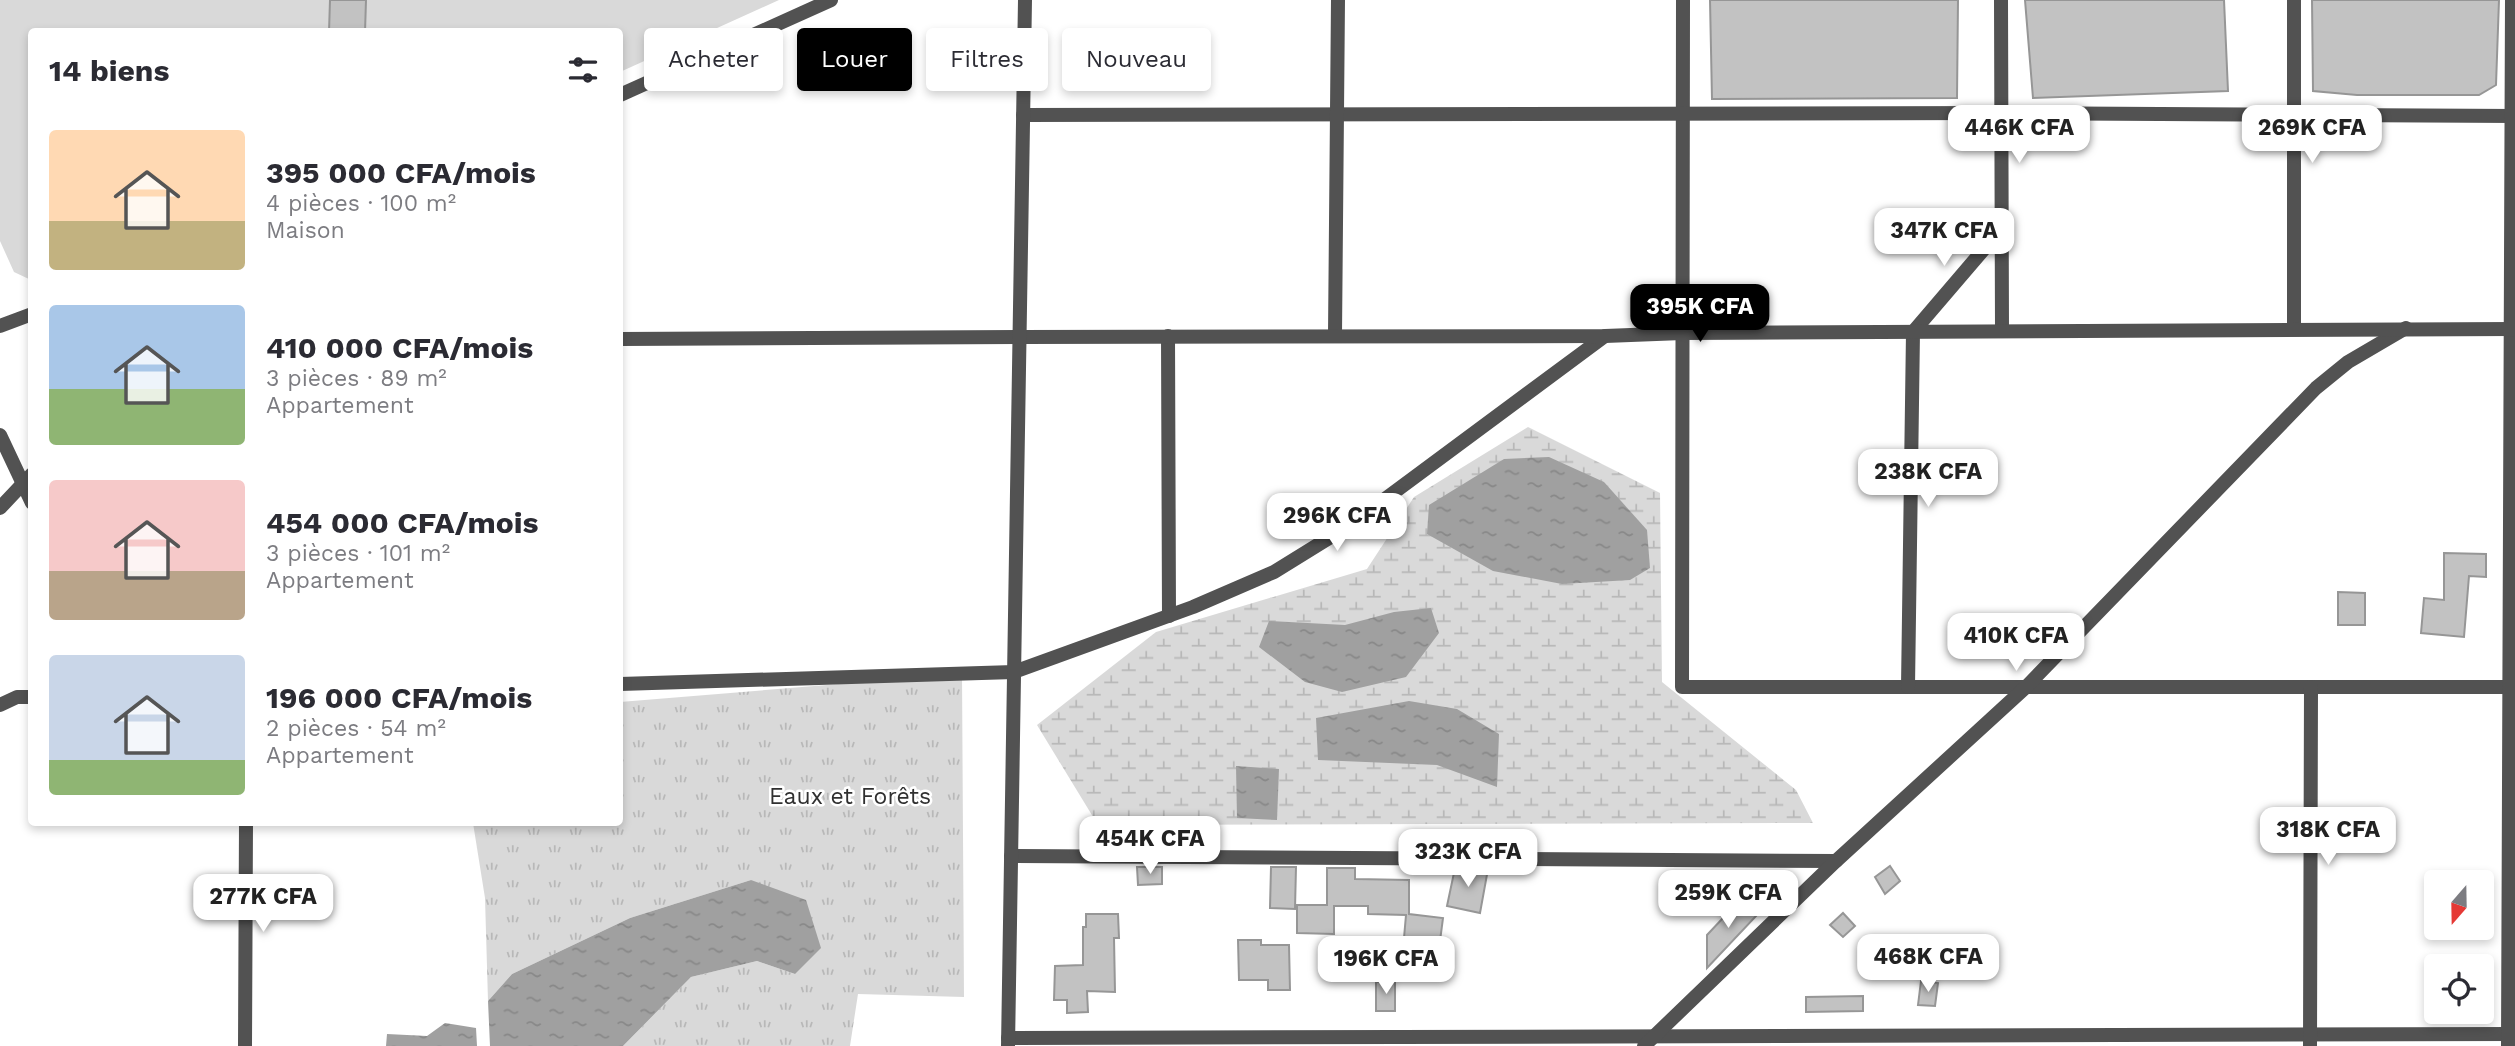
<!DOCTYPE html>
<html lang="fr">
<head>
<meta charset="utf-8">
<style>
  :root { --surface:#fff; --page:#f7f7f7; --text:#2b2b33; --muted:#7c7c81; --accent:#000 }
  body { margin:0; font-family:"Work Sans",sans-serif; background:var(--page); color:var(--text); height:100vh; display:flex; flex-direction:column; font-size:26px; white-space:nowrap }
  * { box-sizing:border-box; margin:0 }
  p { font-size:23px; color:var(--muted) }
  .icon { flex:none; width:38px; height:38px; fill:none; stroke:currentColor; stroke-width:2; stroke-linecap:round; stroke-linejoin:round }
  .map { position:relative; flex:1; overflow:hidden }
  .panel { position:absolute; left:28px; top:28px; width:595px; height:798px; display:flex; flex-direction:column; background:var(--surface); border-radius:7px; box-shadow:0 4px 10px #0003 }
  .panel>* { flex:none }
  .banner { position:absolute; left:644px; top:28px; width:665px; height:63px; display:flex; gap:14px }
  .needle { width:46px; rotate:200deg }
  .buttons { position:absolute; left:2424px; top:870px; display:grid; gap:14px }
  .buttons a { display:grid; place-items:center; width:70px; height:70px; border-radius:7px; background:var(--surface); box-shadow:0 4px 10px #0003; font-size:35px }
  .price { position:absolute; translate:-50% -60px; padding:0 16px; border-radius:14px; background:#fff; color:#222; font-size:23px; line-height:46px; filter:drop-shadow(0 2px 4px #0008) }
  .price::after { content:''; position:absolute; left:50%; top:42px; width:21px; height:16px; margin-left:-10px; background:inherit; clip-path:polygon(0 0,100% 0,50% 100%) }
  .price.on { background:var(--accent); color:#fff }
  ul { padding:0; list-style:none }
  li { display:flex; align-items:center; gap:21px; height:175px; padding:0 21px }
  li span { display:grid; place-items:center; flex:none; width:196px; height:140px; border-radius:7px; color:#555 }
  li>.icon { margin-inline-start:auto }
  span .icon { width:84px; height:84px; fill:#fffc; stroke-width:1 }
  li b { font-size:30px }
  h2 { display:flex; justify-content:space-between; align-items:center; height:84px; padding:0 21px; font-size:30px }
  .tag { padding:0 24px; border-radius:7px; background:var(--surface); box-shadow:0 4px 10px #0003; font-size:24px; line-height:63px }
  .tag.on { background:var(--accent); color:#fff }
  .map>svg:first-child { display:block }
  .grass { fill:url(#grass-tufts) }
  .wetland { fill:url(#wetland-marsh) }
  .pitch { fill:#d9d9d9 }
  .water { fill:url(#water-ripples) }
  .building { fill:#c2c2c2; stroke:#969696; stroke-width:2 }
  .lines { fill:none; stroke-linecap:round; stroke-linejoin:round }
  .minor { stroke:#525252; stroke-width:14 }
  .tertiary { stroke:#525252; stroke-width:14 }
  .labels { text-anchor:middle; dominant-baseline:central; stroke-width:5; stroke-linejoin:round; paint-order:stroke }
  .park-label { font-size:23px; fill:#303030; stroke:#fff }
</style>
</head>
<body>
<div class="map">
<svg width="2515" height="1046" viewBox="0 0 2515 1046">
  <defs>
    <pattern id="grass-tufts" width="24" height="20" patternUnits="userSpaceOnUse" patternTransform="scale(1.75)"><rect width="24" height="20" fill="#d9d9d9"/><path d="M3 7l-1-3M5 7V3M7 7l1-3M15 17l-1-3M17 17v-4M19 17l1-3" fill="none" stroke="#b8b8b8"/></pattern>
    <pattern id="wetland-marsh" width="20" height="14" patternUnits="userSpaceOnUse" patternTransform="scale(1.75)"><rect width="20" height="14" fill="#d9d9d9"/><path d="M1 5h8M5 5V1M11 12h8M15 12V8" fill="none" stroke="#b8b8b8"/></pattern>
    <pattern id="water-ripples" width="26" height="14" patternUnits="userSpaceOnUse" patternTransform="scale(1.75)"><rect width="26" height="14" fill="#a0a0a0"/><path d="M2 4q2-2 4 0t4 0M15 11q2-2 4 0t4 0" fill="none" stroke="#888"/></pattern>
  </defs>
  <rect width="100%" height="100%" fill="#fff"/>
  <polygon class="grass" points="962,674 964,997 858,994 850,1046 623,1046 691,977 757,961 795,974 751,880 630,918 512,974 488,1001 485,898 473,823 620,822 620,702"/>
  <polygon class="wetland" points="1528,427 1660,493 1662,682 1796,790 1813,823 1098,825 1037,725 1156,632 1367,569 1414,497"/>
  <polygon class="pitch" points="0,0 779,0 620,72 620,32 32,32 31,280 14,272 0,241"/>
  <g class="water">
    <polygon points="1549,457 1604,482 1647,530 1650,568 1630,580 1562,584 1493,571 1427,534 1429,505 1504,459"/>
    <polygon points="1431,608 1439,633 1406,677 1342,692 1305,682 1259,647 1269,621 1345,625 1394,612"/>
    <polygon points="1409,701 1457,709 1499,734 1497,787 1437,765 1318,760 1316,718"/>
    <polygon points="1236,766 1279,769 1277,820 1237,818"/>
    <polygon points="751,880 806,900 821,948 795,974 757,961 691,977 623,1046 490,1046 488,1001 512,974 630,918"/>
    <polygon points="445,1023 476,1028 477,1046 386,1046 387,1034 427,1036"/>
  </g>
  <g class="building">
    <polygon points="330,0 366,0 365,32 329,32"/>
    <polygon points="1710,0 1958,0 1957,98 1712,99"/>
    <polygon points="2025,0 2224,0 2228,91 2033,98"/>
    <polygon points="2312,0 2499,0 2496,85 2479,95 2357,95 2313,91"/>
    <polygon points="2444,553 2486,554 2486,577 2469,576 2464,637 2421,633 2424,598 2444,600"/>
    <polygon points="2338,592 2365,593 2365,625 2338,625"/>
    <polygon points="1890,866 1900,881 1885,894 1875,877"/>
    <polygon points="1137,867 1162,867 1162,884 1138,885"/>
    <polygon points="1271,867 1296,867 1295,909 1270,908"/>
    <polygon points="1327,868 1355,868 1355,879 1409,880 1409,914 1443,918 1440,941 1404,938 1406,915 1368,914 1368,906 1334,906 1334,934 1297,933 1297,905 1327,905"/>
    <polygon points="1455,868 1488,869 1480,913 1447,906"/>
    <polygon points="1739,901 1758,914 1707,968 1707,935"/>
    <polygon points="1843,913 1855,926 1843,937 1830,925"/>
    <polygon points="1086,914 1118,914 1119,938 1114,938 1115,992 1087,991 1088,1012 1067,1013 1067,1000 1054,1000 1055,966 1083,965 1083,927 1086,927"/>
    <polygon points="1238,940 1261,940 1261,945 1289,945 1290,990 1268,990 1268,980 1239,980"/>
    <polygon points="1921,981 1938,983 1935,1006 1918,1005"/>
    <rect x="1376" y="982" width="19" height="29"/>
    <polygon points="1863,996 1863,1011 1806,1012 1806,997"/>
  </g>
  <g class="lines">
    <g class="minor">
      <polyline points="1683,0 1682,687 2515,687"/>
      <polyline points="2001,0 2002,331"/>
      <polyline points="2294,0 2294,329"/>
      <polyline points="620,95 831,0"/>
      <polyline points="1023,115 2001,113 2515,116"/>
      <polyline points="0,326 32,314"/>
      <polyline points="1335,335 1338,0"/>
      <polyline points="1168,336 1169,616"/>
      <polyline points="620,339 1020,337"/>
      <polyline points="0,435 32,503"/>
      <polyline points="0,508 32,474"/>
      <polyline points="620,684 1014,672 1193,607 1274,572 1350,525 1605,336"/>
      <polyline points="1908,687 1913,332 2002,228"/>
      <polyline points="0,705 17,697 32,697"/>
      <polyline points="1011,856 1836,861"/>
      <polyline points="1008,1038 2515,1034"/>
      <polyline points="245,1046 246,822"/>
      <polyline points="1644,1046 1836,861 2026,687 2316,388 2348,362 2406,328"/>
      <polyline points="2310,1046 2311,687"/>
      <polyline points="2508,1046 2512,0"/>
    </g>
    <g class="tertiary">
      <polyline points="1020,337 1605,336 1682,333 2515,329"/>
      <polyline points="1008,1046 1025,0"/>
    </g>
  </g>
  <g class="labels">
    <g class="park-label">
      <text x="850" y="796">Eaux et Forêts</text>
    </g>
  </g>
</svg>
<div class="buttons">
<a><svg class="needle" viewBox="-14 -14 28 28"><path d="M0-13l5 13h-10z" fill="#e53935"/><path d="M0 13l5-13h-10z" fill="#7c7c81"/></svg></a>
<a><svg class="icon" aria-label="locate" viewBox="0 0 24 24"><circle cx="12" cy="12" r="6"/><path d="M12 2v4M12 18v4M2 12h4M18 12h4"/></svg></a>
</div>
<b class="price" style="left:2019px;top:165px">446K CFA</b>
<b class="price" style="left:2312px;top:165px">269K CFA</b>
<b class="price" style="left:1944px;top:268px">347K CFA</b>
<b class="price on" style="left:1700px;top:344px">395K CFA</b>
<b class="price" style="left:1928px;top:509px">238K CFA</b>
<b class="price" style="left:1337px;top:553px">296K CFA</b>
<b class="price" style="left:2016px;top:673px">410K CFA</b>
<b class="price" style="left:2328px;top:867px">318K CFA</b>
<b class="price" style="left:1150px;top:876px">454K CFA</b>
<b class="price" style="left:1468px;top:889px">323K CFA</b>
<b class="price" style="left:1728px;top:930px">259K CFA</b>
<b class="price" style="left:263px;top:934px">277K CFA</b>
<b class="price" style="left:1928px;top:994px">468K CFA</b>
<b class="price" style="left:1386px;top:996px">196K CFA</b>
<div class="banner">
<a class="tag">Acheter</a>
<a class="tag on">Louer</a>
<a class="tag">Filtres</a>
<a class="tag">Nouveau</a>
</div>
<section class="panel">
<h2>14 biens<svg class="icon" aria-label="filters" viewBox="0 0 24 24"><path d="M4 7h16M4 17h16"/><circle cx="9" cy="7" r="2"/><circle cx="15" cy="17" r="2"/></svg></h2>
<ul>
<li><span style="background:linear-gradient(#ffd9b3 65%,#c2b280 0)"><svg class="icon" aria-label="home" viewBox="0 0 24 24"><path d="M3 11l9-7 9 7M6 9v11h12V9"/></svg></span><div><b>395 000 CFA/mois</b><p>4 pièces · 100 m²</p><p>Maison</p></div></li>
<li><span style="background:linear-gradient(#a9c7e8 60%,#8fb573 0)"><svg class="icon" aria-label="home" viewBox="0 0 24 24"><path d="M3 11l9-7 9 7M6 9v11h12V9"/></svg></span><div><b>410 000 CFA/mois</b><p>3 pièces · 89 m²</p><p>Appartement</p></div></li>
<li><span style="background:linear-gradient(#f6c9c9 65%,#b9a48a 0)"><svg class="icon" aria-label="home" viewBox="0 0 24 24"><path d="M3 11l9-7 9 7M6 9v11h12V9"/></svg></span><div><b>454 000 CFA/mois</b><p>3 pièces · 101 m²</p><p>Appartement</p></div></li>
<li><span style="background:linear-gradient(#c9d6e8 75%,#8fb573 0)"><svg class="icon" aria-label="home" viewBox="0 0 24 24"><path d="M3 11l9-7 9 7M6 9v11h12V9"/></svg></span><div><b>196 000 CFA/mois</b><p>2 pièces · 54 m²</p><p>Appartement</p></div></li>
</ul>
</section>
</div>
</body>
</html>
